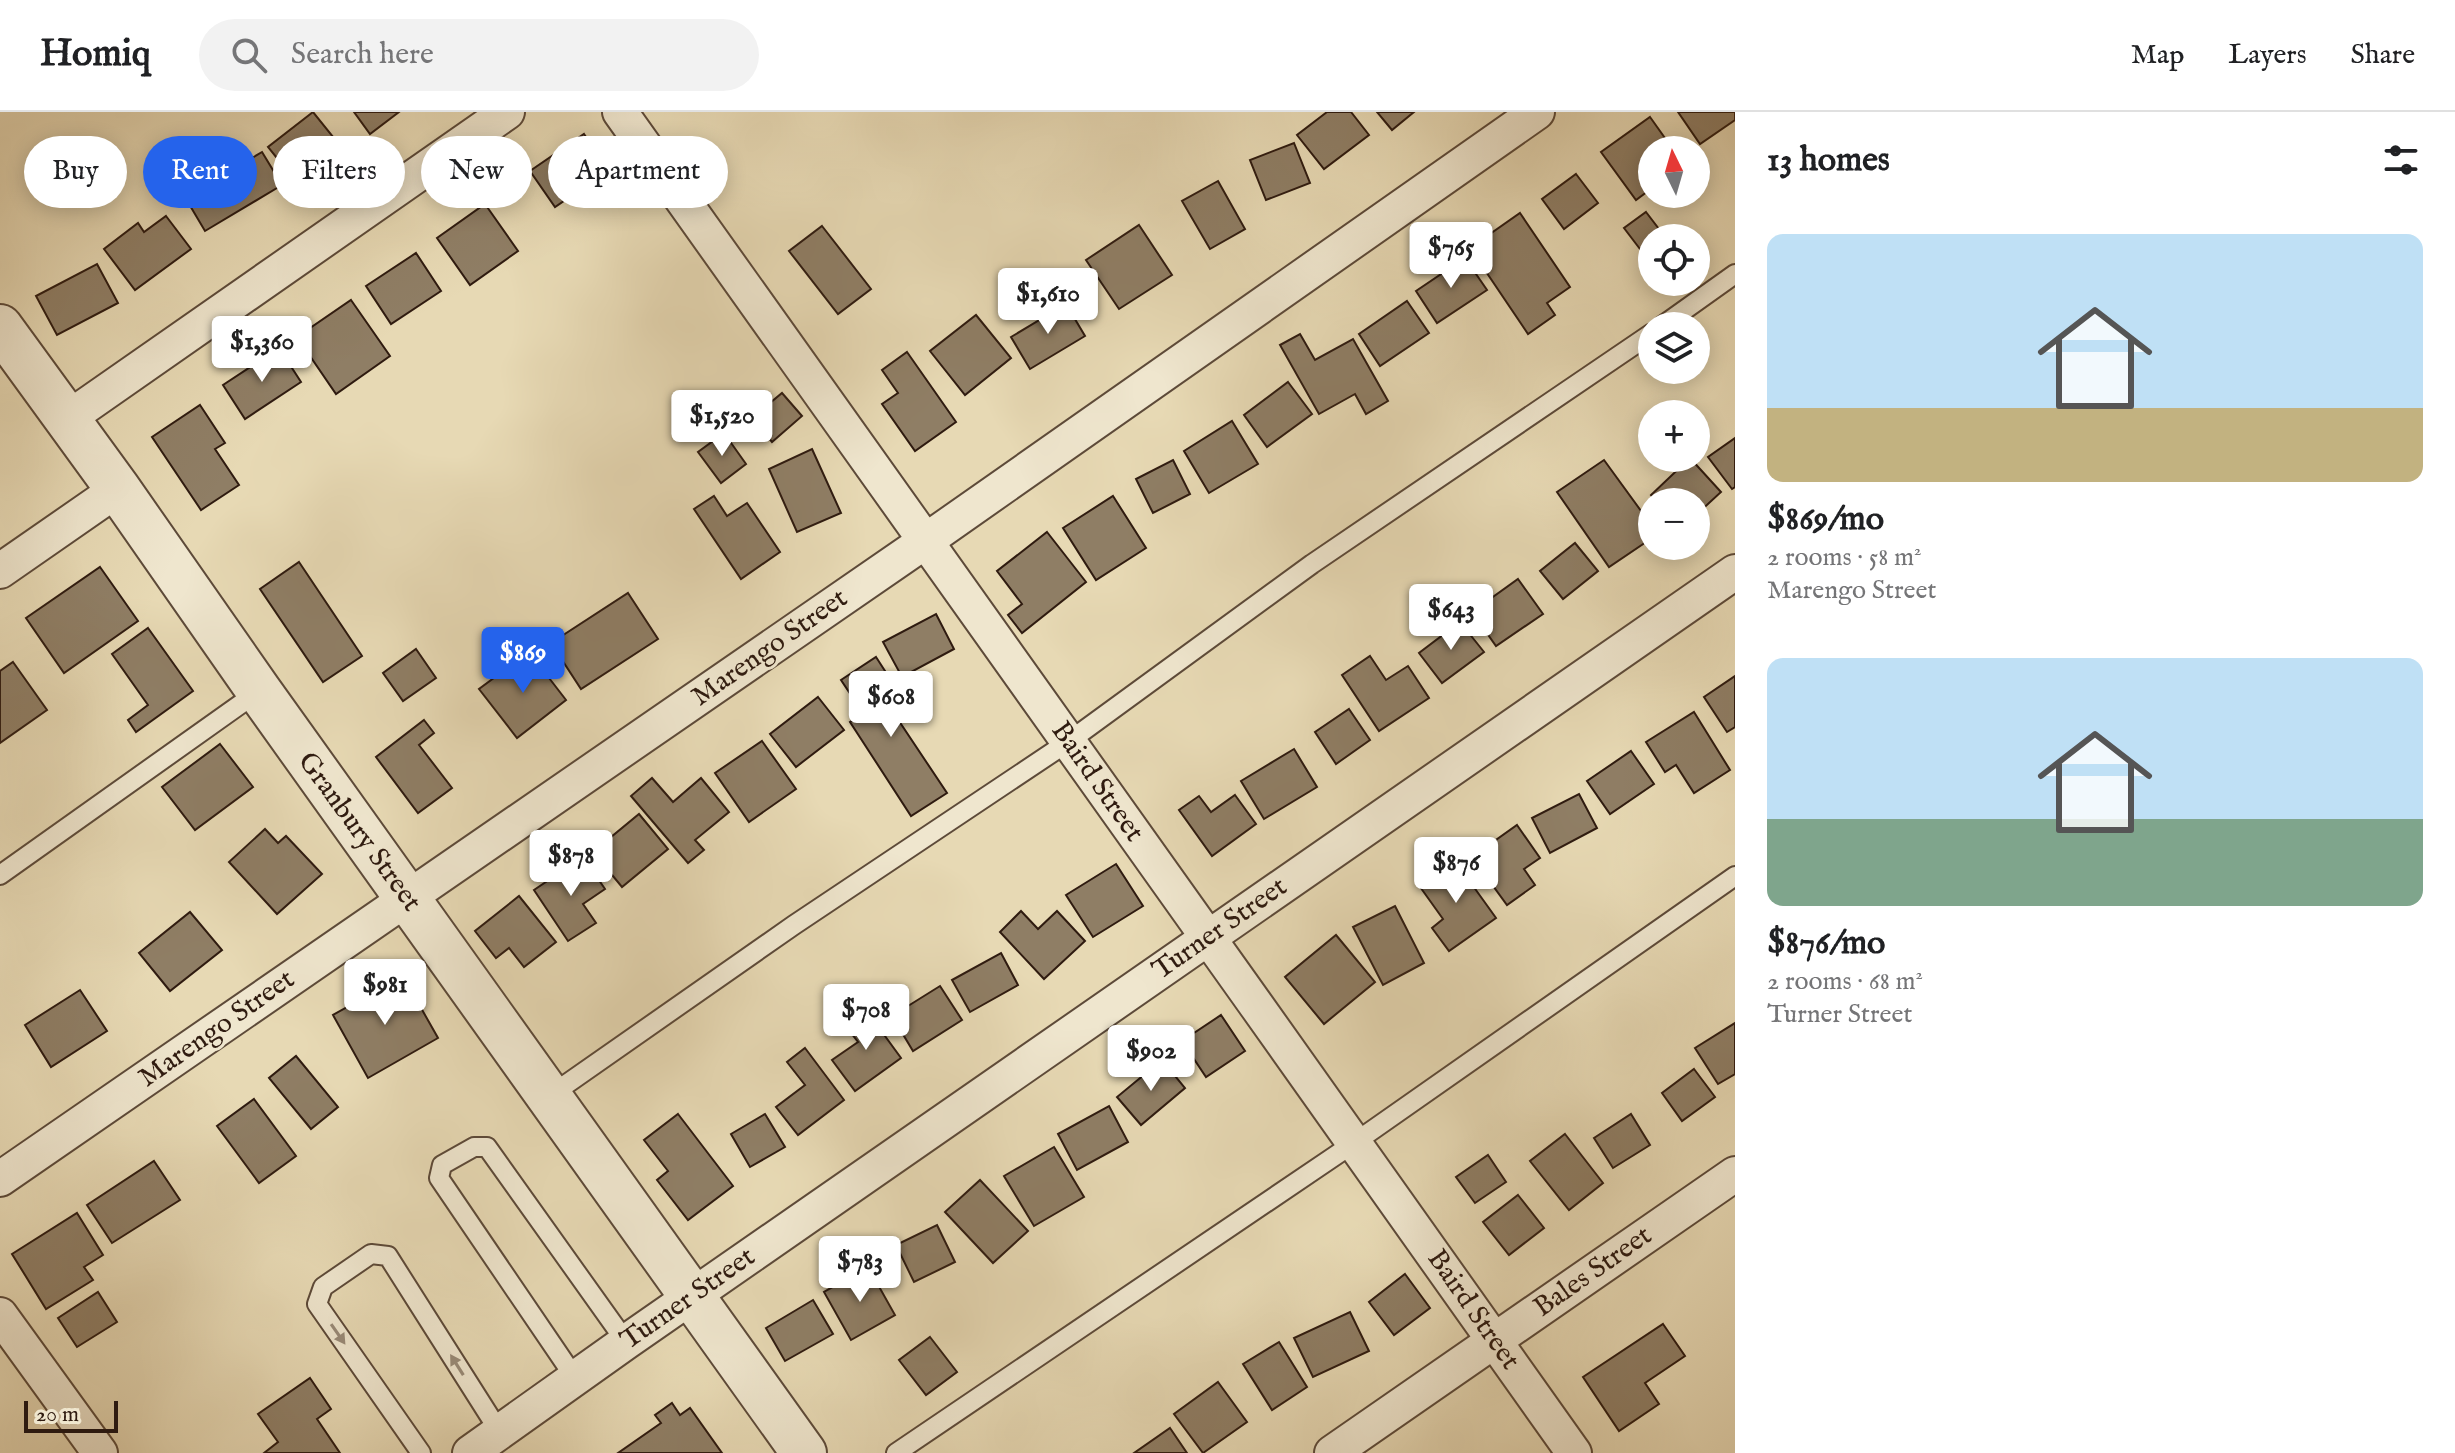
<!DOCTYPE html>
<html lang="en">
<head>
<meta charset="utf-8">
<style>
  :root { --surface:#fff; --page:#f2f2f2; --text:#202124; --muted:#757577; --line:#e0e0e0; --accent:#2563eb }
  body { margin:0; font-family:"IM FELL English",serif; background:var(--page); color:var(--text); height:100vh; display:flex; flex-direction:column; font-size:30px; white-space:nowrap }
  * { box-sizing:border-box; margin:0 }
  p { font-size:26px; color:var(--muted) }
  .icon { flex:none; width:44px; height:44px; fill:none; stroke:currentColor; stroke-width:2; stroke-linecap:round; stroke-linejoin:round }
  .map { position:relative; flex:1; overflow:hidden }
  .side { display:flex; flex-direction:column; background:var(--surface); width:720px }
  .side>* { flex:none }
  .guide { position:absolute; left:24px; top:24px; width:760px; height:72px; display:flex; gap:16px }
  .needle { width:52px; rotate:355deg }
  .buttons { position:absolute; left:1638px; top:24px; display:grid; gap:16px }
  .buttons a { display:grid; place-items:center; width:72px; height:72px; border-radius:50%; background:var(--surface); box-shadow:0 4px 20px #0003; font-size:40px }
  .scale { position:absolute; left:24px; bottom:20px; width:94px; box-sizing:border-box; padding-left:8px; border:4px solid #2f1b10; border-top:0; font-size:22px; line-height:28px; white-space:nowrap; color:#2f1b10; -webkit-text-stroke:6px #efe6ce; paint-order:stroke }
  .price { position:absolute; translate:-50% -68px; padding:0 18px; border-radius:8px; background:#fff; color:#222; font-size:26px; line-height:52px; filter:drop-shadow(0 2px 4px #0008) }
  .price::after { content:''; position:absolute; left:50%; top:48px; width:24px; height:18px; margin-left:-12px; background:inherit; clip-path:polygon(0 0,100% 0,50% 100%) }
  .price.on { background:var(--accent); color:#fff }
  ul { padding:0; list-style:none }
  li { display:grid; align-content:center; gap:16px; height:424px; padding:0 32px }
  li span { display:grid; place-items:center; height:248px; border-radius:16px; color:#555 }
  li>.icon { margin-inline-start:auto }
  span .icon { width:144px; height:144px; fill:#fffc; stroke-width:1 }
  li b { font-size:34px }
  h2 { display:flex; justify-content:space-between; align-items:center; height:96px; padding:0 32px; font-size:34px }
  .tag { padding:0 28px; border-radius:36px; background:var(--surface); box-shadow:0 4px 20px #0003; font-size:28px; line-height:72px }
  .tag.on { background:var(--accent); color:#fff }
  header { display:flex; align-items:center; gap:48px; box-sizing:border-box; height:112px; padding:0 40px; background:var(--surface); border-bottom:2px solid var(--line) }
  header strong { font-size:38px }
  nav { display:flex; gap:44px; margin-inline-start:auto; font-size:28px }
  .search { width:560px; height:72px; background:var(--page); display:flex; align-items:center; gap:20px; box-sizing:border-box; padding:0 28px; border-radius:44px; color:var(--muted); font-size:30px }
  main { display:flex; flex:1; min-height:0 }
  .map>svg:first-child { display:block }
  .building { fill:#8f7e65; stroke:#2f1b10; stroke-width:2 }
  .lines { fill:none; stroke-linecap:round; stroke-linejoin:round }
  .service-casing { stroke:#5d4a39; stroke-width:22 }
  .minor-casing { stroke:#5d4a39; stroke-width:38 }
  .tertiary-casing { stroke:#5d4a39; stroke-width:48 }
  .service { stroke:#efe6ce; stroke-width:18 }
  .minor { stroke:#efe6ce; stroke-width:34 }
  .tertiary { stroke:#efe6ce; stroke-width:44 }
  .oneway { fill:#998b78 }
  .labels { text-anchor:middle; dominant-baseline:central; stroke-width:6; stroke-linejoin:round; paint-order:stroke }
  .street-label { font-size:28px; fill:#2f1b10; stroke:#efe6ce }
</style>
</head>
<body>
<header>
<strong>Homiq</strong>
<div class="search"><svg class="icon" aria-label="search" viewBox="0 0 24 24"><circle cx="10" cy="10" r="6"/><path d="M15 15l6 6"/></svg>Search here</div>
<nav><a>Map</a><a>Layers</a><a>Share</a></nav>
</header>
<main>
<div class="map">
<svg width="1735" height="1341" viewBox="0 0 1735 1341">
  <rect width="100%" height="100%" fill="#e7d9b4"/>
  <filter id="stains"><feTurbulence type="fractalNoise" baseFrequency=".0025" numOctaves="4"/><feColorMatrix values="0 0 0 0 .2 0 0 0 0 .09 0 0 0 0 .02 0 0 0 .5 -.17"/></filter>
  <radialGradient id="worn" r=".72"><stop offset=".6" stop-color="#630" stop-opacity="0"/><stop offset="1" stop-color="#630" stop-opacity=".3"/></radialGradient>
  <g class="building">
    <polygon points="313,0 338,31 293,66 268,35"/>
    <polygon points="354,0 399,0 370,22"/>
    <polygon points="1327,0 1351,0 1369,23 1324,57 1297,23"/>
    <polygon points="1377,0 1414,0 1392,18"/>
    <polygon points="1678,0 1735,0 1735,8 1700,32"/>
    <polygon points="1650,5 1672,36 1652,38 1652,76 1636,88 1601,40"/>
    <polygon points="584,22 609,58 555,95 530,59"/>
    <polygon points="1294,31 1310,71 1266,88 1250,48"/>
    <polygon points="262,40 282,73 205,119 176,70 197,58 206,73"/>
    <polygon points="1576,62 1598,91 1564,117 1542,87"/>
    <polygon points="1218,69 1245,117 1210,137 1182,89"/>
    <polygon points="485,92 518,139 470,173 437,126"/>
    <polygon points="1646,100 1665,125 1652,126 1652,135 1643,141 1624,116"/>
    <polygon points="1520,101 1570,175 1547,191 1555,203 1528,222 1470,136"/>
    <polygon points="166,104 191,137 135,178 104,137 138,111 144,120"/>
    <polygon points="1139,113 1172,163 1119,197 1086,148"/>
    <polygon points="822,114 871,177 838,202 789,139"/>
    <polygon points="416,141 441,179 391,212 366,174"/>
    <polygon points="1465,146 1487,178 1437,211 1416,179"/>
    <polygon points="97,152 118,191 57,223 36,184"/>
    <polygon points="351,188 390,244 336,282 297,225"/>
    <polygon points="1407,189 1429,221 1380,254 1359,222"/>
    <polygon points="1066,192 1085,224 1030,257 1011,225"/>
    <polygon points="976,203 1011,246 965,283 930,239"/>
    <polygon points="1300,222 1315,248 1353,227 1388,289 1366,302 1355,282 1319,302 1280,233"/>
    <polygon points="279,236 301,270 245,307 223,273"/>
    <polygon points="907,240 956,310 915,339 882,292 898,281 882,258"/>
    <polygon points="1288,270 1312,302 1267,335 1244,303"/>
    <polygon points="782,281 802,304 772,330 752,306"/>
    <polygon points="200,293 225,331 215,337 239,373 201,398 152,325"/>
    <polygon points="1232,309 1258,352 1209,381 1184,339"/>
    <polygon points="724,321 746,352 721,371 698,340"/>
    <polygon points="1735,326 1735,375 1732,377 1708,345"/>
    <polygon points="812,337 841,401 797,420 769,357"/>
    <polygon points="1690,346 1721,380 1696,403 1696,390 1657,390 1651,383"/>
    <polygon points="1173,348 1190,382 1153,401 1136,367"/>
    <polygon points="1604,348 1652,414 1652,426 1609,455 1557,380"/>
    <polygon points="714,384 727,404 747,391 780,440 741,467 694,397"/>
    <polygon points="1113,384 1146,436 1096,468 1063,416"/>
    <polygon points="1047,420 1086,470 1022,521 1008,503 1022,492 997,459"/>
    <polygon points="1575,431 1598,459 1563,487 1540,459"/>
    <polygon points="299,450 362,544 323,570 260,477"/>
    <polygon points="100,455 138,509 64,561 26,506"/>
    <polygon points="1518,467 1543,502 1496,534 1472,500"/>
    <polygon points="628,481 658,527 581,577 551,531"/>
    <polygon points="936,502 954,537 902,565 883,530"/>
    <polygon points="1460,510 1484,540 1442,571 1419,541"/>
    <polygon points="148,516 193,579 136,620 128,608 148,593 112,542"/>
    <polygon points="416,537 436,566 403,589 383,561"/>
    <polygon points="529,540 566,588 517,626 479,577"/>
    <polygon points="1370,544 1386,568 1408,554 1429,586 1379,619 1342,563"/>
    <polygon points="876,545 896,576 883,585 947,681 911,704 850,610 863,601 841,568"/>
    <polygon points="13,550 47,598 0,631 0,559"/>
    <polygon points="1735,564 1735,615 1727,620 1704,585"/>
    <polygon points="818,585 844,618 796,655 770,622"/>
    <polygon points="1349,597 1370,628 1336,652 1315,620"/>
    <polygon points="1694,600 1730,658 1694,681 1676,653 1665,660 1646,630"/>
    <polygon points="424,608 434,621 419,633 452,676 418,701 376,645"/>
    <polygon points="762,629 796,677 749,710 715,661"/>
    <polygon points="220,632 253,675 195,718 162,675"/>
    <polygon points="1294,637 1317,675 1264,707 1241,669"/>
    <polygon points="1631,639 1654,672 1610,702 1587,669"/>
    <polygon points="652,666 673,690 701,666 729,700 695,728 704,738 688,751 631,684"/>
    <polygon points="1579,682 1597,716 1550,741 1532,706"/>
    <polygon points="1235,683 1256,712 1212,744 1179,698 1199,684 1211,700"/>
    <polygon points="639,702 668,737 622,775 593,740"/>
    <polygon points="1517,713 1540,746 1524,757 1535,773 1507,793 1472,745"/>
    <polygon points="265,717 278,731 286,724 322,762 277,802 229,750"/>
    <polygon points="583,745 605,777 583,792 596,811 568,829 534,778"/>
    <polygon points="1453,746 1496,806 1449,839 1432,816 1443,807 1418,772"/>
    <polygon points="1116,752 1143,794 1093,825 1066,783"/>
    <polygon points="519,784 556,830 524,855 509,836 496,846 475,819"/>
    <polygon points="1395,794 1424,851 1383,873 1353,815"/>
    <polygon points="1021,799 1038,817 1057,799 1085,829 1044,867 1000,820"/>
    <polygon points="190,800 222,838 170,879 139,841"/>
    <polygon points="1336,823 1375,870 1324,912 1285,865"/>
    <polygon points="1001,841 1018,873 970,900 952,868"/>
    <polygon points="403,864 438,926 368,966 333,903"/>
    <polygon points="940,874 962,908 913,939 892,904"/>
    <polygon points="80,878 107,919 51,955 25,913"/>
    <polygon points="866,898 901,946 855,979 832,948 858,930 845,913"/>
    <polygon points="1221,903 1245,939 1206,965 1182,929"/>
    <polygon points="1735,911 1735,962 1718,972 1695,936"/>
    <polygon points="805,936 844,988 798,1023 776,995 805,973 787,950"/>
    <polygon points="296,944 338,995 311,1017 269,966"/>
    <polygon points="1162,948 1185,976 1141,1013 1117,985"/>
    <polygon points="1694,957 1715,985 1682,1009 1662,981"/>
    <polygon points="254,987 296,1044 259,1071 217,1014"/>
    <polygon points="1109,994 1128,1030 1077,1058 1058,1022"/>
    <polygon points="678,1002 733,1074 688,1108 657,1068 668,1059 644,1028"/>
    <polygon points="765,1002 785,1035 750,1055 731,1022"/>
    <polygon points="1631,1002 1650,1033 1613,1056 1594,1026"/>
    <polygon points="1565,1022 1603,1071 1569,1098 1530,1049"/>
    <polygon points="1054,1035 1084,1085 1034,1114 1004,1064"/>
    <polygon points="1488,1043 1506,1070 1475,1091 1456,1065"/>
    <polygon points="154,1049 180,1088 112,1131 87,1093"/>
    <polygon points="980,1068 1028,1119 993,1151 945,1100"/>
    <polygon points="1518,1083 1544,1116 1509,1143 1483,1110"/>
    <polygon points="77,1101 103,1143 84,1155 93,1168 46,1197 12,1142"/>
    <polygon points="937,1113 955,1150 914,1170 896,1133"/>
    <polygon points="868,1155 895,1203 851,1228 824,1180"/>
    <polygon points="1405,1162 1430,1196 1394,1223 1369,1190"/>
    <polygon points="98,1180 117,1210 77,1235 58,1206"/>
    <polygon points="813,1188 833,1222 785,1249 766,1216"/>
    <polygon points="1350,1200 1369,1239 1313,1265 1294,1226"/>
    <polygon points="1663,1212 1685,1244 1645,1271 1659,1292 1619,1319 1583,1265"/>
    <polygon points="930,1225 957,1260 926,1283 899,1248"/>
    <polygon points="1279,1230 1307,1275 1272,1298 1243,1252"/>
    <polygon points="310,1266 331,1297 317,1307 340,1341 264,1341 278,1330 258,1302"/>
    <polygon points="1218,1270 1247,1310 1203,1341 1174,1302"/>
    <polygon points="672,1291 680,1303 690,1296 722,1341 618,1341 661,1311 655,1303"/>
    <polygon points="1170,1316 1187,1341 1134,1341"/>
  </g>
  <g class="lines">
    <defs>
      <g id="service">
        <polyline points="1662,214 1735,162"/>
        <polyline points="0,763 259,579"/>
        <polyline points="548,985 794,813 1068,630 1312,452 1652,221"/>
        <polyline points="575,1266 439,1066 442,1053 474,1035 487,1035 626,1230"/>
        <polyline points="421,1341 317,1192 323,1175 371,1142 388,1144 499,1319"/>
        <polyline points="896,1341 1354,1031 1735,764"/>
      </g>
      <g id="minor">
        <path d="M 620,0 C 940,445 1256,894 1574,1341"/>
        <polyline points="67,307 507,0"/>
        <polyline points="0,459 118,377"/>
        <polyline points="0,1067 927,428 1537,0"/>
        <polyline points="0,1203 100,1341"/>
        <polyline points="470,1341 626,1230 1735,460"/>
        <polyline points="1332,1341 1735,1062"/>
      </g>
      <polyline id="tertiary" points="0,215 118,377 259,579 804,1341"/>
    </defs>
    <use href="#service" class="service-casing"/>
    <use href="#minor" class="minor-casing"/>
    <use href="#tertiary" class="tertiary-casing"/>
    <use href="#service" class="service"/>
    <use href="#minor" class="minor"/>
    <use href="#tertiary" class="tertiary"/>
  </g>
  <defs><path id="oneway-solid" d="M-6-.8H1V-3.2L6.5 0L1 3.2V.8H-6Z" transform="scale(2)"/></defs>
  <g class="oneway">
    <use href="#oneway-solid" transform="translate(338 1222) rotate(55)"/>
    <use href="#oneway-solid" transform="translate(457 1253) rotate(-122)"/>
  </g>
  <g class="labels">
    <g class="street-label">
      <text transform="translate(770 536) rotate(-35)">Marengo Street</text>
      <text transform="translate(1097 670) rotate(55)">Baird Street</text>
      <text transform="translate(359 720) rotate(54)">Granbury Street</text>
      <text transform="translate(1220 817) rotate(-35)">Turner Street</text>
      <text transform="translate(217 917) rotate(-35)">Marengo Street</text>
      <text transform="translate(1593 1160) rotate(-35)">Bales Street</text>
      <text transform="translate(688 1187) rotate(-35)">Turner Street</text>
      <text transform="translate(1473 1198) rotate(55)">Baird Street</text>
    </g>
  </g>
  <rect width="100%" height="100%" filter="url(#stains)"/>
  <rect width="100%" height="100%" fill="url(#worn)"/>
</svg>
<div class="buttons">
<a><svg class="needle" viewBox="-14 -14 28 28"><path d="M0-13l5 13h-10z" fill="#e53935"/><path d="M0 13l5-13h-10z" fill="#757577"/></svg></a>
<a><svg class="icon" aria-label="locate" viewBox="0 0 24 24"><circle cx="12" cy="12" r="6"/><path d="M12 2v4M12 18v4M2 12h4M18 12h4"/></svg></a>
<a><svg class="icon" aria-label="layers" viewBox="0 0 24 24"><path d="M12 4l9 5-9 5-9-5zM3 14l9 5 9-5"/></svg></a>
<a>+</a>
<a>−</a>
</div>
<div class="scale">20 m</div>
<b class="price" style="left:1451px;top:178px">$765</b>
<b class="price" style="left:1048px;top:224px">$1,610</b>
<b class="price" style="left:262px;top:272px">$1,360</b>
<b class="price" style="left:722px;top:346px">$1,520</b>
<b class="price" style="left:1451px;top:540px">$643</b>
<b class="price on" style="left:523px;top:583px">$869</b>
<b class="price" style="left:891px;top:627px">$608</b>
<b class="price" style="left:571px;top:786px">$878</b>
<b class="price" style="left:1456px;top:793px">$876</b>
<b class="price" style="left:385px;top:915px">$981</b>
<b class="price" style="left:866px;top:940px">$708</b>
<b class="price" style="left:1151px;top:981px">$902</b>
<b class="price" style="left:860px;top:1192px">$783</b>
<div class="guide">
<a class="tag">Buy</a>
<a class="tag on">Rent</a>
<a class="tag">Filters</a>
<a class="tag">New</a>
<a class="tag">Apartment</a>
</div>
</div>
<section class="side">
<h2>13 homes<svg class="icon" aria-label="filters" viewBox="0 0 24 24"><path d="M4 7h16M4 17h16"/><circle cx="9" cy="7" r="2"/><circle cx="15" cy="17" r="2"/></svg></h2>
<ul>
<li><span style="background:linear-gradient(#bfe0f5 70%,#c2b280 0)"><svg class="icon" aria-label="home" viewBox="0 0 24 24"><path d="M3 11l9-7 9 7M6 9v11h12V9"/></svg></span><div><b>$869/mo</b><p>2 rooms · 58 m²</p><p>Marengo Street</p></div></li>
<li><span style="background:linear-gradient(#bfe0f5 65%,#7fa58c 0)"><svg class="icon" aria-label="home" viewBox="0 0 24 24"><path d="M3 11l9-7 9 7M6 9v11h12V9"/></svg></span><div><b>$876/mo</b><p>2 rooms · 68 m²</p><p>Turner Street</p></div></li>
</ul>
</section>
</main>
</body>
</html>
